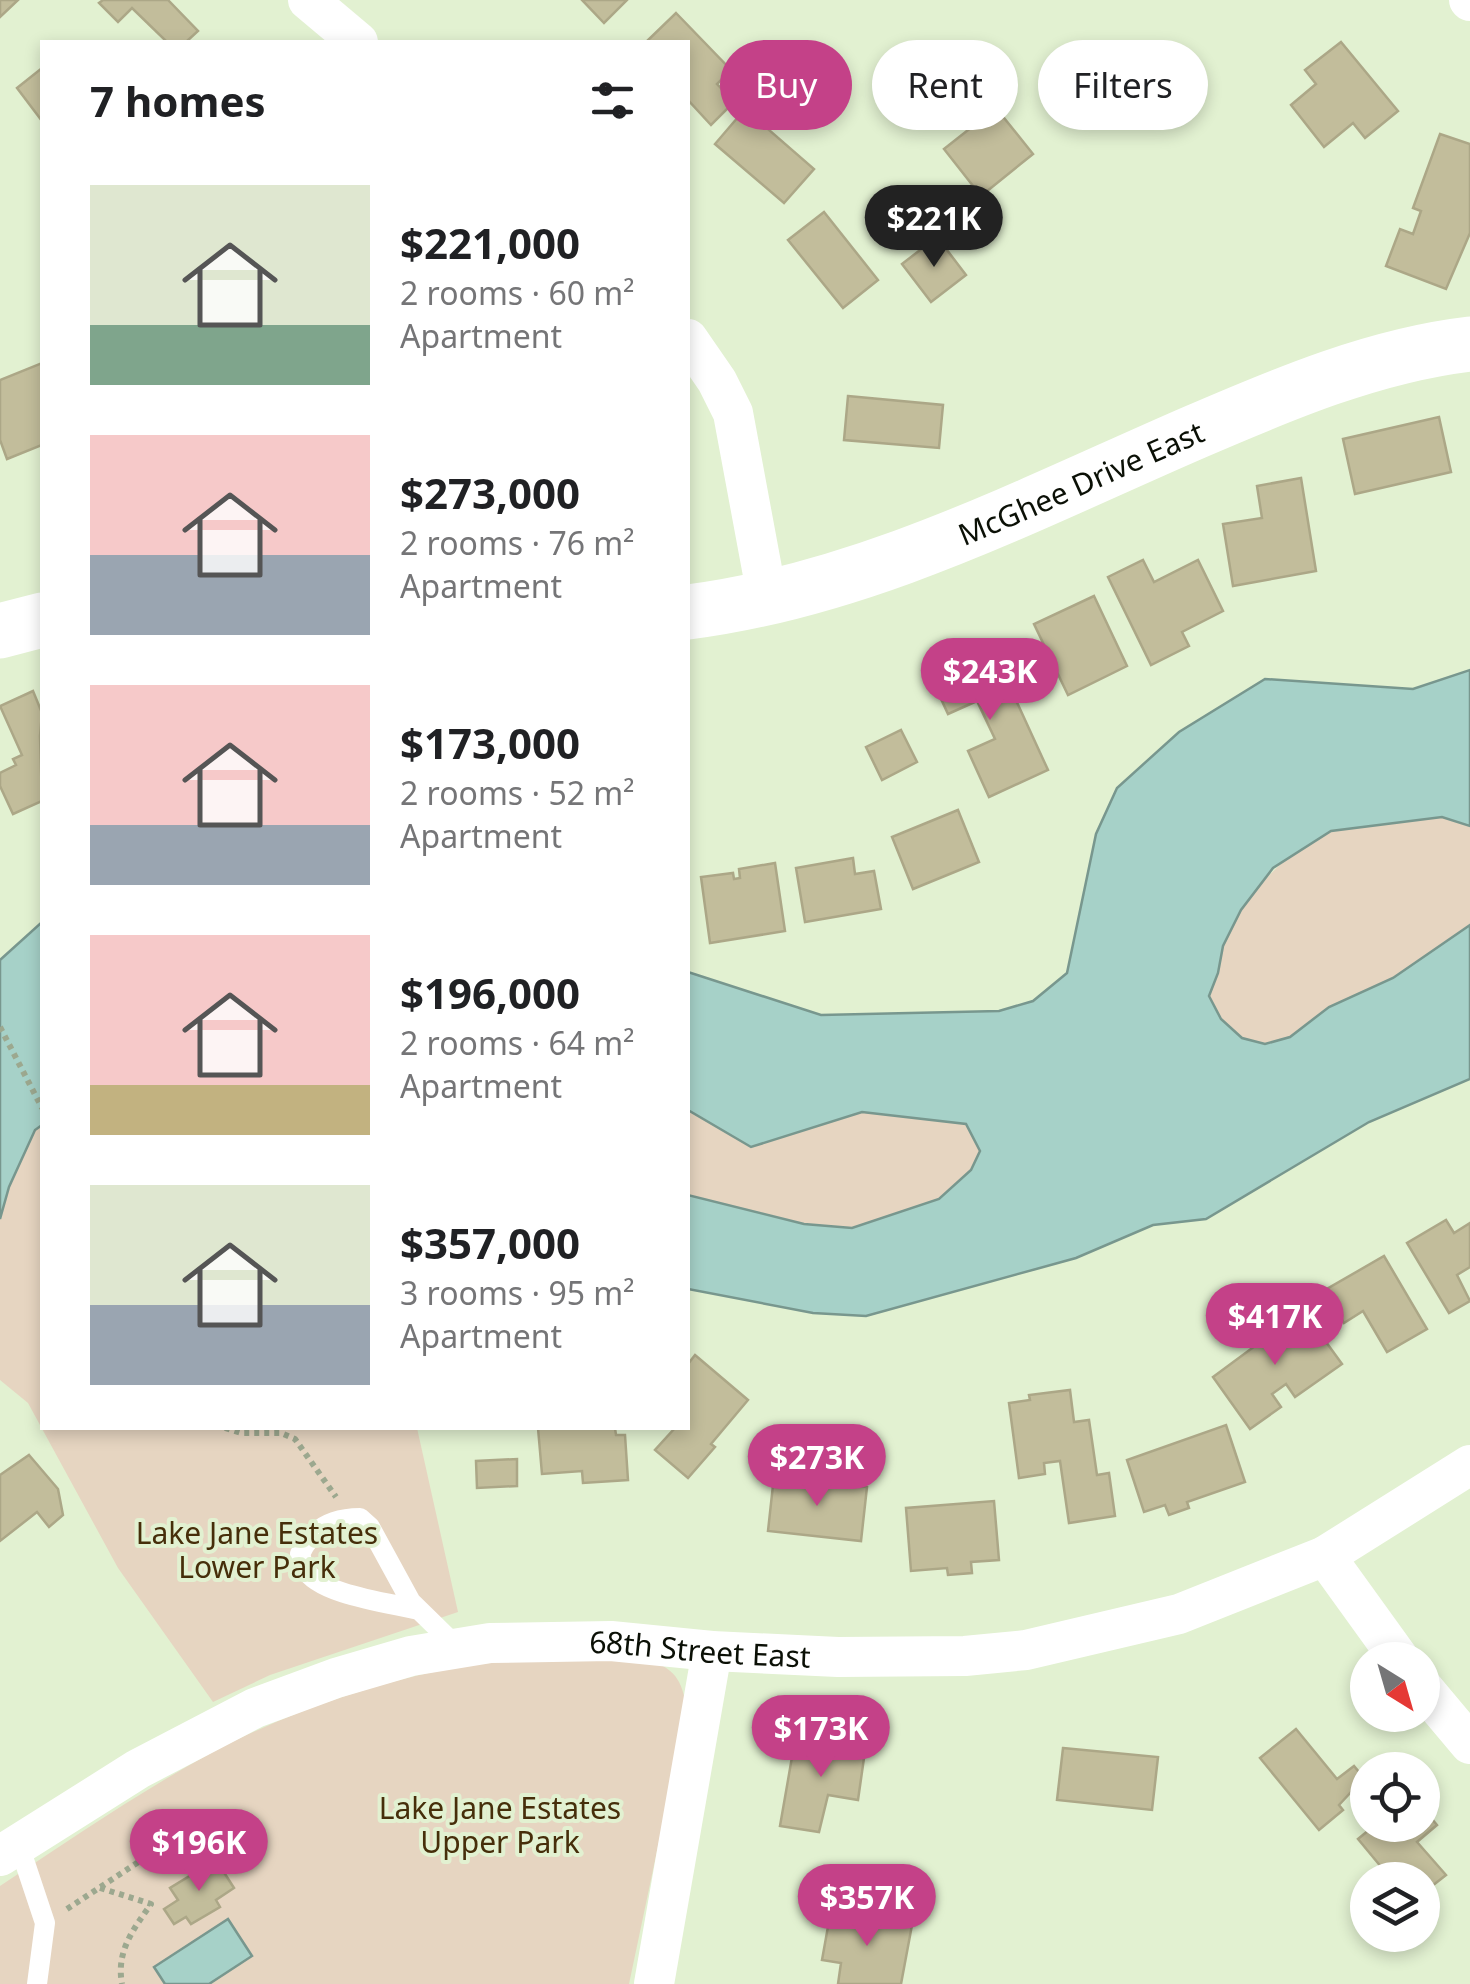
<!DOCTYPE html>
<html lang="en">
<head>
<meta charset="utf-8">
<style>
  :root { --surface:#fff; --page:#f6f6f6; --text:#202124; --muted:#757577; --accent:#c44188 }
  body { margin:0; font-family:"Noto Sans",sans-serif; background:var(--page); color:var(--text); height:100vh; display:flex; flex-direction:column; font-size:38px; white-space:nowrap }
  * { box-sizing:border-box; margin:0 }
  p { font-size:32px; color:var(--muted) }
  .icon { flex:none; width:55px; height:55px; fill:none; stroke:currentColor; stroke-width:2; stroke-linecap:round; stroke-linejoin:round }
  .map { position:relative; flex:1; overflow:hidden }
  .side { position:absolute; left:40px; top:40px; width:650px; height:1390px; display:flex; flex-direction:column; background:var(--surface); border-radius:0px; box-shadow:0 5px 15px #0003 }
  .side>* { flex:none }
  .banner { position:absolute; left:720px; top:40px; width:600px; height:90px; display:flex; gap:20px }
  .needle { width:65px; rotate:143deg }
  .buttons { position:absolute; left:1350px; top:1642px; display:grid; gap:20px }
  .buttons a { display:grid; place-items:center; width:90px; height:90px; border-radius:50%; background:var(--surface); box-shadow:0 5px 15px #0003; font-size:50px }
  .price { position:absolute; translate:-50% -85px; padding:0 22px; border-radius:35px; background:var(--accent); color:#fff; font-size:32px; line-height:65px; filter:drop-shadow(0 2px 5px #0008) }
  .price::after { content:''; position:absolute; left:50%; top:60px; width:30px; height:22px; margin-left:-15px; background:inherit; clip-path:polygon(0 0,100% 0,50% 100%) }
  .price.selected { background:#222; color:#fff }
  ul { padding:0; list-style:none }
  li { display:flex; align-items:center; gap:30px; height:250px; padding:0 50px }
  li span { display:grid; place-items:center; flex:none; width:280px; height:200px; border-radius:0px; color:#555 }
  li>.icon { margin-inline-start:auto }
  span .icon { width:120px; height:120px; fill:#fffc; stroke-width:1 }
  li b { font-size:42px }
  h2 { display:flex; justify-content:space-between; align-items:center; height:120px; padding:0 50px; font-size:42px }
  .pill { padding:0 35px; border-radius:45px; background:var(--surface); box-shadow:0 5px 15px #0003; font-size:35px; line-height:90px }
  .pill.selected { background:var(--accent); color:#fff }
  .map>svg:first-child { display:block }
  .green { fill:#e6d5c1 }
  .water { fill:#a6d1c8; stroke:#78978e; stroke-width:2.5 }
  .building { fill:#c2bd9b; stroke:#aca787; stroke-width:2.5 }
  .lines { fill:none; stroke-linecap:round; stroke-linejoin:round }
  .path { stroke:#9ca88f; stroke-width:6; stroke-dasharray:5 5; stroke-linecap:butt }
  .lane { stroke:#fff; stroke-width:20 }
  .street { stroke:#fff; stroke-width:40 }
  .secondary { stroke:#fff; stroke-width:55 }
  .labels { text-anchor:middle; dominant-baseline:central; stroke-width:8; stroke-linejoin:round; paint-order:stroke }
  .street-label { font-size:30px; fill:#0b1006; stroke:#e2f1d1 }
  .park-label { font-size:30px; fill:#462e0a; stroke:#e2f1d1 }
</style>
</head>
<body>
<div class="map">
<svg width="1470" height="1984" viewBox="0 0 1470 1984">
  <rect width="100%" height="100%" fill="#e2f1d1"/>
  <g class="green">
    <path d="M 1442,817 L 1470,826 L 1470,925 L 1393,978 L 1329,1007 L 1290,1037 L 1265,1044 L 1242,1038 L 1221,1019 L 1209,997 C 1216,979 1217,961 1223,944 C 1239,902 1291,843 1334,831 C 1369,821 1407,820 1442,817 Z"/>
    <polygon points="688,1110 751,1147 862,1112 966,1124 980,1151 971,1170 939,1199 852,1228 804,1224 688,1195"/>
    <polygon points="42,1125 42,1428 417,1428 458,1612 270,1675 213,1702 118,1568 28,1403 0,1380 0,1216 9,1187 35,1130"/>
    <path d="M 594,1656 C 639,1659 685,1653 686,1713 L 629,1984 L 0,1984 L 0,1886 C 70,1840 139,1792 213,1752 C 282,1715 365,1686 442,1670 C 491,1660 544,1660 594,1656 Z"/>
  </g>
  <g class="water">
    <polygon points="1470,670 1470,826 1442,817 1331,831 1273,868 1241,910 1223,946 1218,973 1209,996 1221,1019 1242,1038 1265,1044 1290,1037 1329,1007 1393,978 1470,925 1470,1079 1369,1122 1206,1219 1153,1225 1076,1258 866,1316 813,1313 688,1289 688,1195 804,1224 852,1228 939,1199 971,1170 980,1151 966,1124 862,1112 751,1147 688,1110 688,972 821,1015 999,1011 1033,1001 1067,973 1096,834 1117,788 1179,732 1265,679 1413,689"/>
    <polygon points="42,922 42,1125 35,1130 9,1187 0,1219 0,960"/>
    <polygon points="228,1919 252,1956 209,1984 165,1984 154,1967"/>
  </g>
  <g class="building">
    <polygon points="0,0 18,0 0,17"/>
    <polygon points="103,0 168,0 198,31 186,42 167,42 132,8 118,22 99,3"/>
    <polygon points="582,0 627,0 604,23"/>
    <polygon points="676,13 731,70 717,84 734,102 711,125 688,100 688,42 646,42"/>
    <polygon points="1341,42 1398,111 1365,138 1353,123 1324,147 1291,105 1316,84 1305,70"/>
    <polygon points="42,68 42,121 17,88"/>
    <polygon points="996,108 1033,154 981,196 944,149"/>
    <polygon points="745,109 814,169 784,203 715,144"/>
    <polygon points="1440,134 1470,144 1470,233 1446,289 1386,266 1400,229 1413,234 1421,211 1413,208"/>
    <polygon points="824,212 878,280 843,308 788,240"/>
    <polygon points="937,237 966,275 931,302 902,264"/>
    <polygon points="42,363 42,445 7,459 0,440 0,380"/>
    <polygon points="848,396 943,405 939,448 844,440"/>
    <polygon points="1439,417 1451,472 1355,494 1343,439"/>
    <polygon points="1301,478 1316,571 1233,586 1223,524 1262,518 1257,486"/>
    <polygon points="1143,560 1154,582 1198,560 1223,611 1182,632 1189,646 1151,665 1108,577"/>
    <polygon points="1094,596 1127,666 1068,695 1034,624"/>
    <polygon points="961,647 978,683 1003,672 1048,770 989,797 968,751 995,739 977,701 948,714 925,664"/>
    <polygon points="33,691 42,713 40,736 42,801 13,814 0,786 0,773 16,765 13,759 22,755 0,706"/>
    <polygon points="901,730 917,762 882,780 866,747"/>
    <polygon points="958,810 979,862 913,889 892,837"/>
    <polygon points="853,858 855,874 874,871 881,909 805,922 796,868"/>
    <polygon points="775,863 785,931 710,943 701,877 733,873 734,879 740,878 739,869"/>
    <polygon points="1446,1220 1454,1233 1470,1223 1470,1267 1457,1275 1470,1301 1449,1313 1407,1243"/>
    <polygon points="1384,1256 1427,1329 1387,1352 1363,1311 1344,1323 1325,1290"/>
    <polygon points="1280,1310 1303,1341 1318,1331 1342,1364 1295,1397 1286,1384 1272,1394 1281,1407 1250,1429 1213,1377 1255,1346 1246,1334"/>
    <polygon points="695,1355 748,1400 711,1444 715,1447 688,1478 655,1450 675,1428 688,1428 688,1364"/>
    <polygon points="1070,1390 1074,1422 1089,1420 1097,1475 1109,1473 1115,1516 1069,1523 1060,1461 1044,1463 1045,1474 1019,1478 1009,1403 1030,1400 1029,1395"/>
    <polygon points="1226,1425 1245,1482 1187,1502 1189,1508 1169,1515 1165,1505 1144,1512 1127,1460"/>
    <polygon points="538,1428 615,1428 616,1435 625,1435 628,1480 583,1483 582,1471 542,1474"/>
    <polygon points="29,1455 58,1489 63,1515 49,1527 37,1512 0,1541 0,1475"/>
    <polygon points="517,1459 517,1486 477,1488 476,1461"/>
    <polygon points="774,1476 867,1487 861,1541 768,1531"/>
    <polygon points="994,1501 999,1560 971,1562 972,1573 948,1575 947,1568 911,1571 906,1508"/>
    <polygon points="1296,1729 1337,1779 1354,1766 1364,1778 1339,1805 1343,1810 1319,1830 1260,1758"/>
    <polygon points="845,1734 867,1737 858,1800 828,1795 819,1832 780,1826 795,1740 843,1747"/>
    <polygon points="1063,1748 1158,1757 1152,1810 1057,1800"/>
    <polygon points="1422,1807 1437,1825 1417,1842 1446,1875 1422,1894 1422,1880 1392,1880 1358,1839 1375,1825 1422,1825"/>
    <polygon points="216,1860 234,1888 216,1900 220,1907 191,1924 186,1917 174,1924 164,1909 178,1900 170,1888"/>
    <polygon points="831,1910 912,1925 901,1984 838,1984 841,1963 822,1960"/>
  </g>
  <g class="lines">
    <g class="path">
      <polyline points="0,1027 42,1108"/>
      <polyline points="225,1428 241,1433 281,1433 295,1439 336,1497"/>
      <path d="M 100,1888 L 151,1904 C 133,1930 116,1951 122,1984"/>
      <polyline points="67,1909 163,1846 181,1874"/>
    </g>
    <g class="lane">
      <path d="M 419,1610 C 391,1603 319,1595 305,1569 C 302,1565 302,1559 300,1554 C 312,1528 332,1518 360,1518 L 370,1527 L 411,1602 L 457,1647"/>
      <polyline points="19,1845 45,1923 37,1984"/>
    </g>
    <g class="street">
      <polyline points="308,0 358,42"/>
      <polyline points="1469,0 1470,1"/>
      <polyline points="688,339 717,381 733,413 767,596"/>
      <polyline points="1325,1556 1400,1660"/>
      <polyline points="1422,1687 1470,1744"/>
      <path id="s1" d="M 0,1856 L 138,1769 L 255,1708 L 336,1678 L 411,1656 L 490,1643 L 611,1641 L 712,1651 L 838,1657 L 965,1656 L 1026,1650 L 1179,1614 L 1325,1556 L 1470,1465"/>
      <polyline points="654,1984 712,1651"/>
    </g>
    <g class="secondary">
      <path id="s2" d="M 688,612 C 867,589 1031,503 1195,432 C 1283,394 1375,355 1470,344"/>
      <polyline points="0,631 42,620"/>
    </g>
  </g>
  <g class="labels">
    <g class="street-label">
      <text stroke="none"><textPath href="#s2" startOffset="415">McGhee Drive East</textPath></text>
      <text stroke="none"><textPath href="#s1" startOffset="750">68th Street East</textPath></text>
    </g>
    <g class="park-label">
      <text x="257" y="1532">Lake Jane Estates<tspan x="257" dy="34">Lower Park</tspan></text>
      <text x="500" y="1807">Lake Jane Estates<tspan x="500" dy="34">Upper Park</tspan></text>
    </g>
  </g>
</svg>
<div class="buttons">
<a><svg class="needle" viewBox="-14 -14 28 28"><path d="M0-13l5 13h-10z" fill="#e53935"/><path d="M0 13l5-13h-10z" fill="#757577"/></svg></a>
<a><svg class="icon" aria-label="locate" viewBox="0 0 24 24"><circle cx="12" cy="12" r="6"/><path d="M12 2v4M12 18v4M2 12h4M18 12h4"/></svg></a>
<a><svg class="icon" aria-label="layers" viewBox="0 0 24 24"><path d="M12 4l9 5-9 5-9-5zM3 14l9 5 9-5"/></svg></a>
</div>
<b class="price selected" style="left:934px;top:270px">$221K</b>
<b class="price" style="left:990px;top:723px">$243K</b>
<b class="price" style="left:1275px;top:1368px">$417K</b>
<b class="price" style="left:817px;top:1509px">$273K</b>
<b class="price" style="left:821px;top:1780px">$173K</b>
<b class="price" style="left:199px;top:1894px">$196K</b>
<b class="price" style="left:867px;top:1949px">$357K</b>
<div class="banner">
<a class="pill selected">Buy</a>
<a class="pill">Rent</a>
<a class="pill">Filters</a>
</div>
<section class="side">
<h2>7 homes<svg class="icon" aria-label="filters" viewBox="0 0 24 24"><path d="M4 7h16M4 17h16"/><circle cx="9" cy="7" r="2"/><circle cx="15" cy="17" r="2"/></svg></h2>
<ul>
<li><span style="background:linear-gradient(#dfe7d0 70%,#7fa58c 0)"><svg class="icon" aria-label="home" viewBox="0 0 24 24"><path d="M3 11l9-7 9 7M6 9v11h12V9"/></svg></span><div><b>$221,000</b><p>2 rooms · 60 m²</p><p>Apartment</p></div></li>
<li><span style="background:linear-gradient(#f6c9c9 60%,#9aa5b1 0)"><svg class="icon" aria-label="home" viewBox="0 0 24 24"><path d="M3 11l9-7 9 7M6 9v11h12V9"/></svg></span><div><b>$273,000</b><p>2 rooms · 76 m²</p><p>Apartment</p></div></li>
<li><span style="background:linear-gradient(#f6c9c9 70%,#9aa5b1 0)"><svg class="icon" aria-label="home" viewBox="0 0 24 24"><path d="M3 11l9-7 9 7M6 9v11h12V9"/></svg></span><div><b>$173,000</b><p>2 rooms · 52 m²</p><p>Apartment</p></div></li>
<li><span style="background:linear-gradient(#f6c9c9 75%,#c2b280 0)"><svg class="icon" aria-label="home" viewBox="0 0 24 24"><path d="M3 11l9-7 9 7M6 9v11h12V9"/></svg></span><div><b>$196,000</b><p>2 rooms · 64 m²</p><p>Apartment</p></div></li>
<li><span style="background:linear-gradient(#dfe7d0 60%,#9aa5b1 0)"><svg class="icon" aria-label="home" viewBox="0 0 24 24"><path d="M3 11l9-7 9 7M6 9v11h12V9"/></svg></span><div><b>$357,000</b><p>3 rooms · 95 m²</p><p>Apartment</p></div></li>
</ul>
</section>
</div>
</body>
</html>
